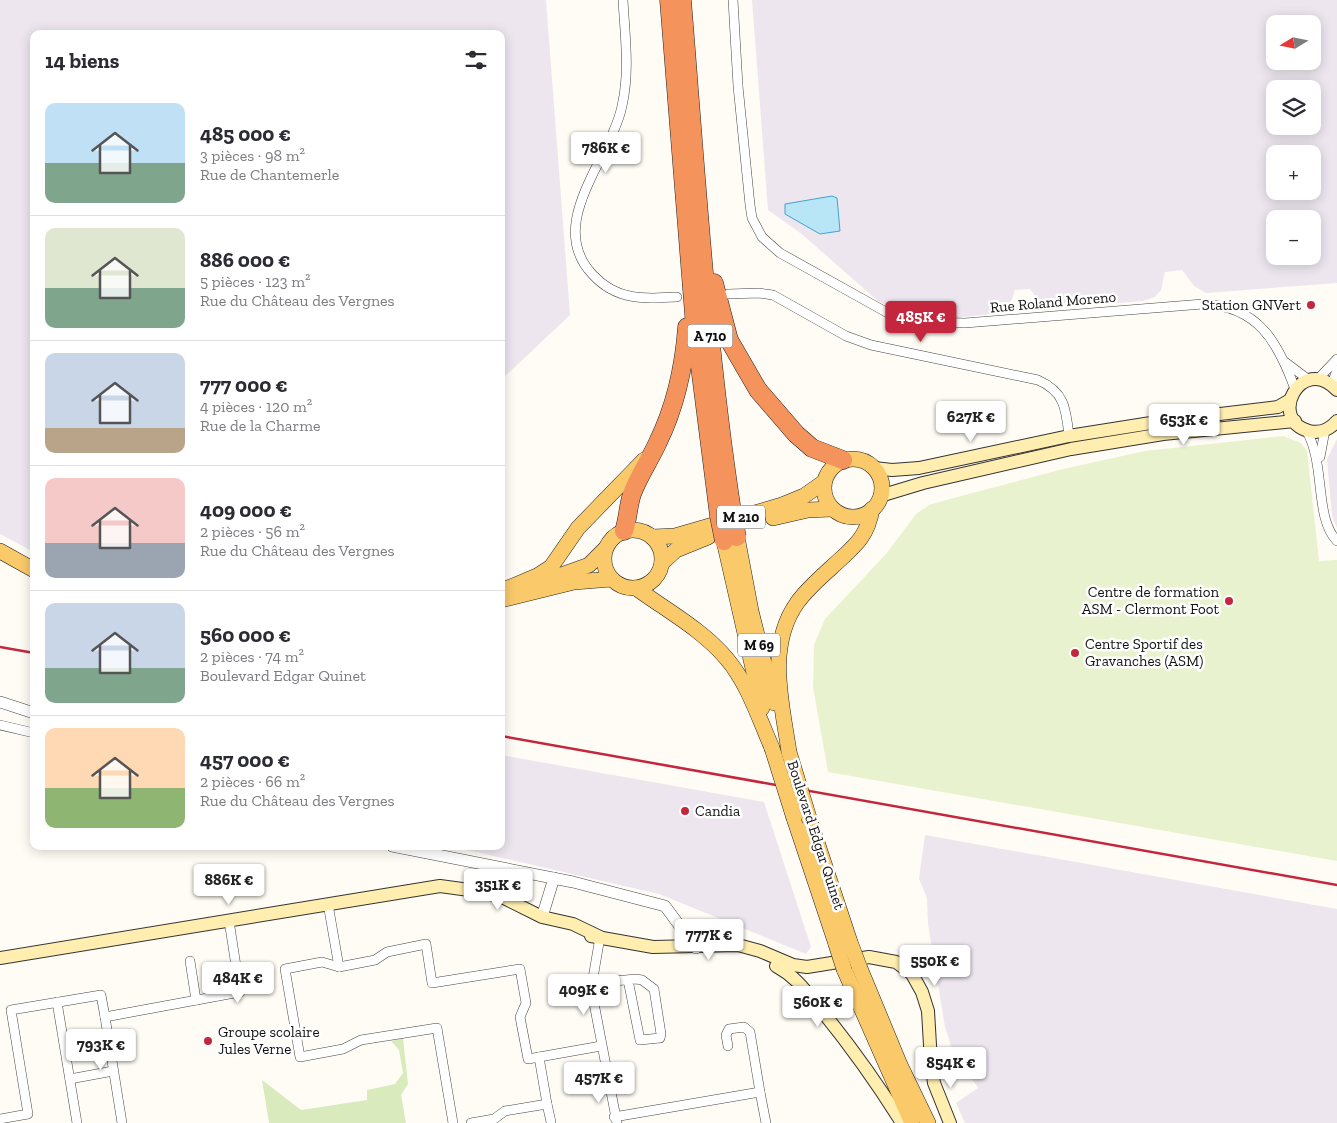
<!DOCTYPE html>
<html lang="fr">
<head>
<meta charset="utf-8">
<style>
  :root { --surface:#fff; --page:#f7f7f7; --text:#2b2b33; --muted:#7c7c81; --line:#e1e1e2; --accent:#c4263d }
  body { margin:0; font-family:"Zilla Slab",serif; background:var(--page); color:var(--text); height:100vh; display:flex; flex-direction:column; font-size:19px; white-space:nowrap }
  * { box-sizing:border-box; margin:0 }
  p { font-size:16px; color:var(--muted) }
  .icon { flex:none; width:28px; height:28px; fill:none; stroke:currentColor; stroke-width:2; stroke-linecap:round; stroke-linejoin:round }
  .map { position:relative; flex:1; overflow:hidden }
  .sheet { position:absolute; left:30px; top:30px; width:475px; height:820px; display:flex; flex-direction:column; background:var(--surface); border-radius:10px; box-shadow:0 2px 12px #0003 }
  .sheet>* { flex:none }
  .needle { width:32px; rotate:260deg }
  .tools { position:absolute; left:1266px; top:15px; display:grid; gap:10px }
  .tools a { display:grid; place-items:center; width:55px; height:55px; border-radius:10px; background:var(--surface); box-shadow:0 2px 12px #0003; font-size:25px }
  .price { position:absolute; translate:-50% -42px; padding:0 11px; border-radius:5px; background:#fff; color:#222; font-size:16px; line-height:32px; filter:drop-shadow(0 1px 2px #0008) }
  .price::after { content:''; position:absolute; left:50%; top:30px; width:15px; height:11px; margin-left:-8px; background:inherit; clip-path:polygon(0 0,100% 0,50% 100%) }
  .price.current { background:var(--accent); color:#fff }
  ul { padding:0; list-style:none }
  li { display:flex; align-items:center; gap:15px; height:125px; padding:0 15px }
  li+li { border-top:1px solid var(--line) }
  li span { display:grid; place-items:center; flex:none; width:140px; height:100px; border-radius:10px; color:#555 }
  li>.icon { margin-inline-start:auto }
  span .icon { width:60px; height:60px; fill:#fffc; stroke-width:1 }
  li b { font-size:21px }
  h2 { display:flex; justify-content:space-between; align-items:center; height:60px; padding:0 15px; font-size:21px }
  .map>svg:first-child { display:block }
  .industrial { fill:#ede6ef; fill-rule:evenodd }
  .green { fill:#d9ebbd }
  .pitch { fill:#e9f2cf }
  .water { fill:#b9e6f7; stroke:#3ea4cf }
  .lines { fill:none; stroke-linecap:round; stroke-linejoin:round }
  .minor-casing { stroke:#444; stroke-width:10 }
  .tertiary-casing { stroke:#444; stroke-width:12 }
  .secondary-casing { stroke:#333; stroke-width:14 }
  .primary-casing { stroke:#222; stroke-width:16 }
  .motorway-casing { stroke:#222; stroke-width:19 }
  .minor { stroke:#fff; stroke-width:9 }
  .tertiary { stroke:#fff; stroke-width:11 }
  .secondary { stroke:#ffeeb0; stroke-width:12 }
  .primary { stroke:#f9c96a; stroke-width:15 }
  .motorway { stroke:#f5935c; stroke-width:18 }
  .rail { stroke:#c4263d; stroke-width:2.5 }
  .primary-bridge-casing { stroke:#222; stroke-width:16; stroke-linecap:butt }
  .motorway-bridge-casing { stroke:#222; stroke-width:19; stroke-linecap:butt }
  .primary-bridge { stroke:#f9c96a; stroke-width:15 }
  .motorway-bridge { stroke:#f5935c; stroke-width:18 }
  .poi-dot { fill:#c4263d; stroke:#fff; stroke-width:2 }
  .labels { text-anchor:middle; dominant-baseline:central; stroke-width:5; stroke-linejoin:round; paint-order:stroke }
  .shield { fill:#fff; stroke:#585858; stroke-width:1 }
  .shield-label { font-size:14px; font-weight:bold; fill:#111 }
  .street-label { font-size:15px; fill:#111; stroke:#fff }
  .poi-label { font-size:15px; fill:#111; stroke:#fff; text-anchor:start }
</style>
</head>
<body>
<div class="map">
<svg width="1337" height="1123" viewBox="0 0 1337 1123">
  <rect width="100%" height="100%" fill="#fffcf5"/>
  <g class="industrial">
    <polygon points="0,0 546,0 570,315 501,380 501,34 34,34 34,552 0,534"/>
    <path d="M 752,0 L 1337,0 L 1337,283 L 1206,293 L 1194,286 L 1182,270 L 1165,272 L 1161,290 L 1155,297 L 1143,301 L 1049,309 L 1043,306 L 1030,289 L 1015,290 L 1011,302 L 1003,310 L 990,314 L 956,318 L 903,311 L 879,302 L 803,235 L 768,210 ZM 1275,24 L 1312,24 L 1312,61 L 1275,61 ZM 1275,89 L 1312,89 L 1312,126 L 1275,126 ZM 1275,154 L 1312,154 L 1312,191 L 1275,191 ZM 1275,219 L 1312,219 L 1312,256 L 1275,256 Z"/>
    <polygon points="1337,439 1337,528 1332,516 1327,459"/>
    <polygon points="501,755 764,802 811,947 806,954 659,894 450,846 501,846"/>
    <polygon points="925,835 1337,909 1337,1123 965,1123 956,1103 978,1088 952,1049 945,1027 928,924 927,898 919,879"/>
  </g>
  <polygon class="green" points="403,1038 408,1084 401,1095 406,1123 269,1123 262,1080 301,1110 367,1100 367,1090 395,1084 403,1073 399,1050 391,1041"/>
  <polygon class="pitch" points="1283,436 1301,443 1307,451 1319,561 1337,560 1337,861 828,772 813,687 814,645 825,619 886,554 916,514 929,505 950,499 1063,469 1145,451"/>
  <polygon class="water" points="832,196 837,198 840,231 820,234 785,214 785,204"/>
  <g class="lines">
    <defs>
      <g id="minor">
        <path d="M 623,0 C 625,36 630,71 622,106 C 611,159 544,224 593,275 C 617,301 645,299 677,297"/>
        <path d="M 733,0 L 738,86 L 750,205 L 752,218 L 762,237 L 780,253 L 886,312 L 926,322 L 965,323 L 1203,304 C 1258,306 1278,342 1295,389"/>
        <path d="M 728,294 L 759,293 L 773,295 L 846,336 L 871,345 L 1038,380 C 1065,392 1066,409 1069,436"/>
        <polyline points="1285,362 1309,380"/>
        <polyline points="1318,379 1337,359"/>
        <polyline points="1332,384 1337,370"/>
        <path d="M 1306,430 C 1326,463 1314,518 1337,541"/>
        <polyline points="1320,457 1325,430"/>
        <polyline points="0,725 34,733"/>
        <polyline points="328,904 339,967"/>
        <polyline points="600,937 593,978 593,998 617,1123"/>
        <polyline points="190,961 196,1000"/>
        <polyline points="592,983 636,979 642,980 654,989 661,1034 660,1038 640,1040 628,980"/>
        <polyline points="57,1002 77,1123"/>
        <polyline points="105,1017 122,1123"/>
        <polyline points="728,1046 726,1035 729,1029 744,1027 750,1032 760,1092"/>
        <polyline points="70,1079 113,1071"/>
        <polyline points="547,1104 551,1122"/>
        <polyline points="614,1117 760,1092 766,1123"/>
        <polyline points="0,1119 28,1114 11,1010 101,995 105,1017 240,992 230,927"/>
        <polyline points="453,1123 437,1028 361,1040 343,1049 300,1057 285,969 322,962 339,967 375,960 387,952 426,944 432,983 520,969 526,1003 520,1017 528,1059 601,1046"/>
        <polyline points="471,1123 494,1119 505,1111 547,1104 539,1057"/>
      </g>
      <g id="tertiary">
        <polyline points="0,702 34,713"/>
        <polyline points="392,846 573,882 665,906 696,948"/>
        <polyline points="542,917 554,878"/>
      </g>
      <g id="secondary">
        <path d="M 1337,390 C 1301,353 1267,420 1309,431 C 1321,434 1330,429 1337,421"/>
        <polyline points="874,468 892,470 919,468 1069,436 1170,420 1278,407 1290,400"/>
        <polyline points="880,496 923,483 1071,449 1163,434 1295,421"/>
        <polyline points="591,936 653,947 738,945 760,951 793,965 807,967 869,957 896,962 912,974 922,992 928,1011 931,1062 934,1083 950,1123"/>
        <polyline points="0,958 440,886 484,892 504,898 542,917 573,924 600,937"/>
        <path d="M 776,966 C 798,978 806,992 822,1011 C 852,1048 877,1083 902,1123"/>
      </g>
      <g id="primary">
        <circle cx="853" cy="488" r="29"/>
        <polyline points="773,518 808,510 832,509"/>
        <circle cx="633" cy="559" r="29"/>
        <polyline points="652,537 675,536 782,505 804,496 824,482"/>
        <polyline points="737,537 751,611 774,703"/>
        <polyline points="724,541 762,708"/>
        <polyline points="0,551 34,570"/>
        <polyline points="662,563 676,550 708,537"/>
        <polyline points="536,584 589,565 605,549"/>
        <path d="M 636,588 C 666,610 703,630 727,659 C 748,684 759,718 772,748"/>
        <polyline points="501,591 537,576 551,567 578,528 644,460"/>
        <polyline points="501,600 574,582 612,579"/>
        <path d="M 789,752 C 782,703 766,647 797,603 C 807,589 820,578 832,567 C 853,547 867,539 872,509"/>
        <polyline points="794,818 836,944"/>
        <polyline points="810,821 850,942"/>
        <polyline points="859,966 900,1065 928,1123"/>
        <polyline points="844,969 912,1123"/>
      </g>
      <g id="motorway">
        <polyline points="669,0 695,327 719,516"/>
        <path d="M 682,0 C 696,171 706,342 732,511"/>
        <polyline points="714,283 729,340 758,390 796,434 812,448 843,460"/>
        <path d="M 624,531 C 628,519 628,506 632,494 C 639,475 650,460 658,442 C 676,405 684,368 687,327"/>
      </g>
    </defs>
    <use href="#minor" class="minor-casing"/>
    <use href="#tertiary" class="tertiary-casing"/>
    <use href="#secondary" class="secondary-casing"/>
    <use href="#primary" class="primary-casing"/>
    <use href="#motorway" class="motorway-casing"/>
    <use href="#minor" class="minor"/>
    <use href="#tertiary" class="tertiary"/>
    <use href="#secondary" class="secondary"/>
    <use href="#primary" class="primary"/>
    <use href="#motorway" class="motorway"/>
    <g class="rail">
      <polyline points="0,647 34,653"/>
      <polyline points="501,736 1337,885"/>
    </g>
    <defs>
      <g id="primary-bridge">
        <polyline points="772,748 794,818"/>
        <polyline points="789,752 810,821"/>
        <polyline points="850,942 859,966"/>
        <polyline points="836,944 844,969"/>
      </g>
      <g id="motorway-bridge">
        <polyline points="732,511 737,537"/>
        <polyline points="719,516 724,541"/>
      </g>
    </defs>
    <use href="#primary-bridge" class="primary-bridge-casing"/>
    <use href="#motorway-bridge" class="motorway-bridge-casing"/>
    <use href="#primary-bridge" class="primary-bridge"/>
    <use href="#motorway-bridge" class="motorway-bridge"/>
  </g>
  <g class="poi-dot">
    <circle cx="1311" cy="305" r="5"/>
    <circle cx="1229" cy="601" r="5"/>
    <circle cx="1075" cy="653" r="5"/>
    <circle cx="685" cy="811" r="5"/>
    <circle cx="208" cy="1041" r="5"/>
  </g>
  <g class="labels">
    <g class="shield">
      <rect x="687.5" y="324.5" width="45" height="23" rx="4"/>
      <rect x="717" y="505.5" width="48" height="23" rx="4"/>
      <rect x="738" y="633.5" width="42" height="23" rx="4"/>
    </g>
    <g class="shield-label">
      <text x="710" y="336">A 710</text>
      <text x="741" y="517">M 210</text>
      <text x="759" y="645">M 69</text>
    </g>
    <g class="street-label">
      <text transform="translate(1053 302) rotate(-5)">Rue Roland Moreno</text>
      <text transform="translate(816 835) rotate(72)">Boulevard Edgar Quinet</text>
    </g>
    <g class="poi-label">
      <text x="1301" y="305" text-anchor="end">Station GNVert</text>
      <text x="1219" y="592" text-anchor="end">Centre de formation<tspan x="1219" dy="17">ASM - Clermont Foot</tspan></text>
      <text x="1085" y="644">Centre Sportif des<tspan x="1085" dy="17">Gravanches (ASM)</tspan></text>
      <text x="695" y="811">Candia</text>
      <text x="218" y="1032">Groupe scolaire<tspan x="218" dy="17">Jules Verne</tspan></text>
    </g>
  </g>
</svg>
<div class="tools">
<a><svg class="needle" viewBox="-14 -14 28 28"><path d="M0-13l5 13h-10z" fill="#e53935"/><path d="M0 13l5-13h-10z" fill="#7c7c81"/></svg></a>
<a><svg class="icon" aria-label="layers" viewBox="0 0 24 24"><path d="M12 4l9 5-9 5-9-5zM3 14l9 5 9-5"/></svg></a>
<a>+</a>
<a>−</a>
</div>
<b class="price" style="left:606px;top:174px">786K €</b>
<b class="price current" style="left:921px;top:343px">485K €</b>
<b class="price" style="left:971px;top:443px">627K €</b>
<b class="price" style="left:1184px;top:446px">653K €</b>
<b class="price" style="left:229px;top:906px">886K €</b>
<b class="price" style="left:498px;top:911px">351K €</b>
<b class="price" style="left:709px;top:961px">777K €</b>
<b class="price" style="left:935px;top:987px">550K €</b>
<b class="price" style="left:238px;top:1004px">484K €</b>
<b class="price" style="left:584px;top:1016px">409K €</b>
<b class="price" style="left:818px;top:1028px">560K €</b>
<b class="price" style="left:101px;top:1071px">793K €</b>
<b class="price" style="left:951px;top:1089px">854K €</b>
<b class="price" style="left:599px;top:1104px">457K €</b>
<section class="sheet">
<h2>14 biens<svg class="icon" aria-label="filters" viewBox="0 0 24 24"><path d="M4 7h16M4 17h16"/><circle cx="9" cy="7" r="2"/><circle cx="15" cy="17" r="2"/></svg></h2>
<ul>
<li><span style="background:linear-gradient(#bfe0f5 60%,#7fa58c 0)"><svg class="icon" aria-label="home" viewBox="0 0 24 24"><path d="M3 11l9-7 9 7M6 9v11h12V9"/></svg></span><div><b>485 000 €</b><p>3 pièces · 98 m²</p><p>Rue de Chantemerle</p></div></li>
<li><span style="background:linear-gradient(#dfe7d0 60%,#7fa58c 0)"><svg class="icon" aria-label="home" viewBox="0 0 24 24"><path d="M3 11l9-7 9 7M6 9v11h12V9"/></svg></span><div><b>886 000 €</b><p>5 pièces · 123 m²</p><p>Rue du Château des Vergnes</p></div></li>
<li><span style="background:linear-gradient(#c9d6e8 75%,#b9a48a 0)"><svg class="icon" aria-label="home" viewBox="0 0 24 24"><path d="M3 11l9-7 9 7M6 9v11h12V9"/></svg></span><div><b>777 000 €</b><p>4 pièces · 120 m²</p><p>Rue de la Charme</p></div></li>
<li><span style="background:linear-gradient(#f6c9c9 65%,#9aa5b1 0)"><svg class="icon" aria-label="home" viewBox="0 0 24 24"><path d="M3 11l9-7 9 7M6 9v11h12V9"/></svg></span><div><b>409 000 €</b><p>2 pièces · 56 m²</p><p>Rue du Château des Vergnes</p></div></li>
<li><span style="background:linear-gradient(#c9d6e8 65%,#7fa58c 0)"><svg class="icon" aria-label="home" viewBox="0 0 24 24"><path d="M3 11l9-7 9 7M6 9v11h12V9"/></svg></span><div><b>560 000 €</b><p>2 pièces · 74 m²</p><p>Boulevard Edgar Quinet</p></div></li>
<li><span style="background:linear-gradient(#ffd9b3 60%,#8fb573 0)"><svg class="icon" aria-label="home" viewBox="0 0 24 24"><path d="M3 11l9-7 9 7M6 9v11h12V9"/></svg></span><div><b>457 000 €</b><p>2 pièces · 66 m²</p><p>Rue du Château des Vergnes</p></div></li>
</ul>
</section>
</div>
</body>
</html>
